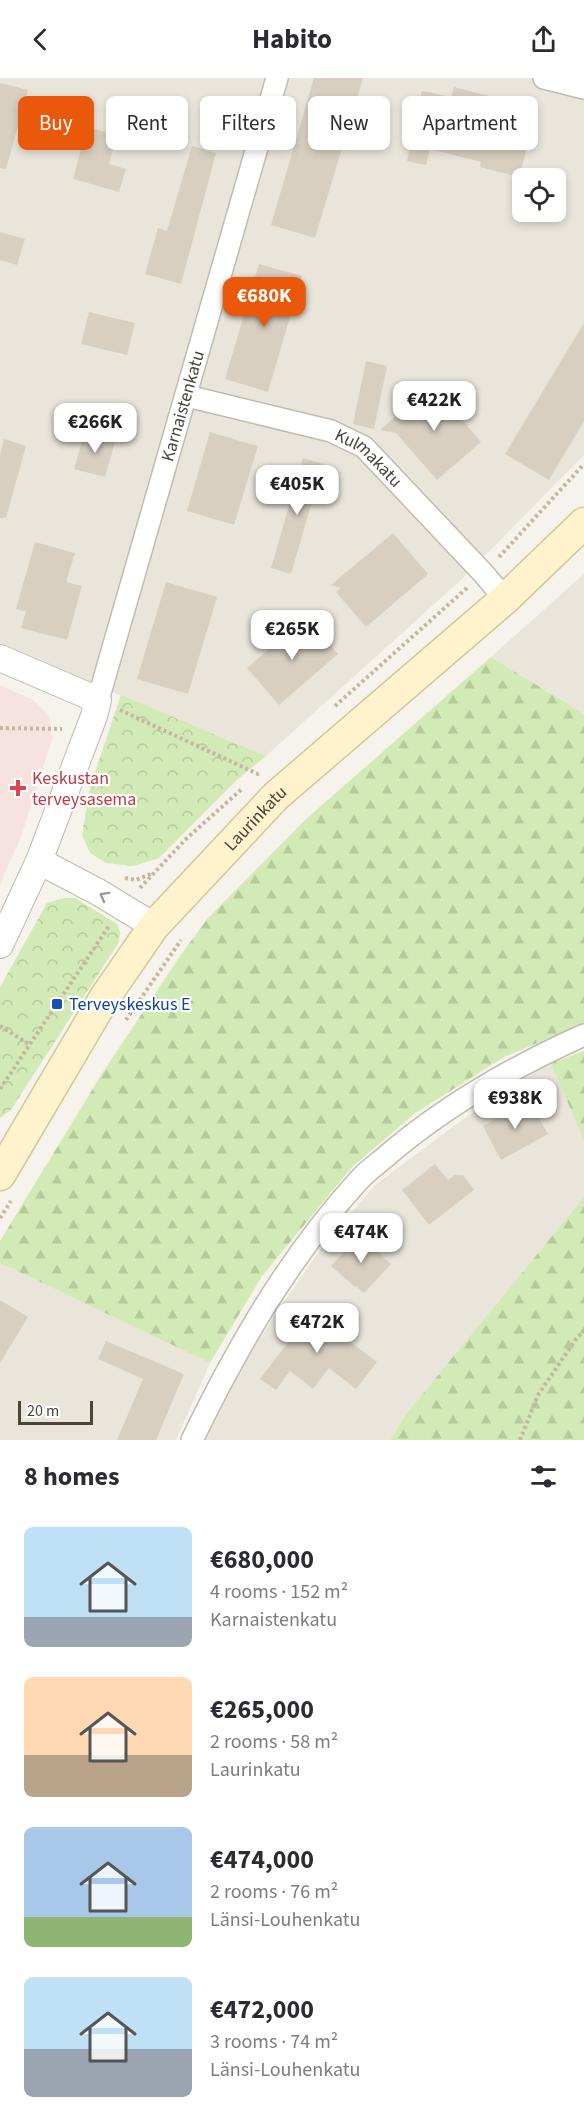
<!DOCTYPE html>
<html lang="en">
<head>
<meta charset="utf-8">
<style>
  :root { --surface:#fff; --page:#f2f2f3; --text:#2b2b33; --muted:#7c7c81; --accent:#ea580c }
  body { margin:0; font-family:"Source Sans 3",sans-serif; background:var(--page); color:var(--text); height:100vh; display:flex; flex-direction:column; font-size:22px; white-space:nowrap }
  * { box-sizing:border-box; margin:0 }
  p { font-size:20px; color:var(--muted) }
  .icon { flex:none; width:33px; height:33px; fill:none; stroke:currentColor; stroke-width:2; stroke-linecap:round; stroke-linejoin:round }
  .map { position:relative; height:1362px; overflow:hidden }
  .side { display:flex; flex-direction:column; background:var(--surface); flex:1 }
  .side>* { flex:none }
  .top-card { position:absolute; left:18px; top:18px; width:549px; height:54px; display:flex; gap:12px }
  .tools { position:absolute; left:512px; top:90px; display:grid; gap:12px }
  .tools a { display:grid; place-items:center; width:54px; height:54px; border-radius:9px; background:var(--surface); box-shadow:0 3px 9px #0003; font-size:30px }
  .scale { position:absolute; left:18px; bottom:15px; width:75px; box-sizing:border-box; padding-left:6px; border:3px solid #4b4439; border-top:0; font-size:16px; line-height:21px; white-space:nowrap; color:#4b4439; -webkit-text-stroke:4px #fff; paint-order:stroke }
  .price { position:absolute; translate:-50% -51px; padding:0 14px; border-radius:12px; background:#fff; color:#222; font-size:20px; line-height:39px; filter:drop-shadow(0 2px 3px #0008) }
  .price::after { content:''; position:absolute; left:50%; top:36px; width:18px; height:14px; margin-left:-9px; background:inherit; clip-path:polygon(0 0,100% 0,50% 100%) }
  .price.active { background:var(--accent); color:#fff }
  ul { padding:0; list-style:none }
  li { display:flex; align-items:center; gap:18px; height:150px; padding:0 24px }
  li span { display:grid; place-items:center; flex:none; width:168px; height:120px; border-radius:9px; color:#555 }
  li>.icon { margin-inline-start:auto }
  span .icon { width:72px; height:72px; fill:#fffc; stroke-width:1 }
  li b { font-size:26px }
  h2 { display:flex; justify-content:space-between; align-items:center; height:72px; padding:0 24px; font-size:26px }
  .tag { padding:0 21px; border-radius:9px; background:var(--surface); box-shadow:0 3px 9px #0003; font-size:21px; line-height:54px }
  .tag.active { background:var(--accent); color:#fff }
  header { display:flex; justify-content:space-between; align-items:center; height:78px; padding:0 24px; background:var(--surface); font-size:27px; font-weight:700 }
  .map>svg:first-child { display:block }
  .residential { fill:#eae5da; fill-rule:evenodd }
  .medical { fill:#f6e3e0 }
  .forest { fill:url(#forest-firs) }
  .park { fill:url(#park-crowns) }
  .building { fill:#d8cfc1 }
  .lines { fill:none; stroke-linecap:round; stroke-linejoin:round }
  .minor-casing { stroke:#c2bbae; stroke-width:24 }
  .tertiary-casing { stroke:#c2bbae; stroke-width:28 }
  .secondary-casing { stroke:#d6c79b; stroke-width:33 }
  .path { stroke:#c4b79f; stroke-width:4; stroke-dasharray:3 3; stroke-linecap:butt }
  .minor { stroke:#fff; stroke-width:21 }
  .tertiary { stroke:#fff; stroke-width:26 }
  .secondary { stroke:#fff3cd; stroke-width:30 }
  .oneway { stroke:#9c9892 }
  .health-dot { fill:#e0444e; stroke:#fff; stroke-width:2 }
  .transit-dot { fill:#1a4fb4; stroke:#fff; stroke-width:2 }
  .labels { text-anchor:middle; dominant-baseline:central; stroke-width:4.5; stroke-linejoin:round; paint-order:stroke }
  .street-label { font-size:18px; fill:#4b4439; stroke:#fff }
  .health-label { font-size:18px; fill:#be3a42; stroke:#fff; text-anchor:start }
  .transit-label { font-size:18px; fill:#164399; stroke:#fff; text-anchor:start }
</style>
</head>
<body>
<header><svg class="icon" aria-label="back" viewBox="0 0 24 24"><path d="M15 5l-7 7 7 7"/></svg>Habito<svg class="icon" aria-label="share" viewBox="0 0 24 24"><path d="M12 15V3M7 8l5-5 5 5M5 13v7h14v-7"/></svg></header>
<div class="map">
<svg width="584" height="1362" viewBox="0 0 584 1362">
  <defs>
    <pattern id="forest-firs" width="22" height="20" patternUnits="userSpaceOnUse" patternTransform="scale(1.5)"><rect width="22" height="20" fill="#d2eab5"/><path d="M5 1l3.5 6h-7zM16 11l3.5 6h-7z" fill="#b6ca9c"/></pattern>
    <pattern id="park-crowns" width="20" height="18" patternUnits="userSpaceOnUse" patternTransform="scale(1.5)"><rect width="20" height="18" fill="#d2eab5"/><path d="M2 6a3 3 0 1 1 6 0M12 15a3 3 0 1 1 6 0" fill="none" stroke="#b6ca9c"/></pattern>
  </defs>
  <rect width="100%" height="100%" fill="#f6f3ec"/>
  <g class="residential">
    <path d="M 0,0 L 584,0 L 584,377 L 462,501 L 266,678 L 52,589 L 0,565 ZM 522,100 L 555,100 L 555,134 L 522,134 Z"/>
    <polygon points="584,496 584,636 491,579"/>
    <polygon points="551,985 584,1063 584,1119 406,1336 390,1362 201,1362 230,1303 322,1169 375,1107 465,1040 525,1000"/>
    <polygon points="0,1185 210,1285 176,1362 0,1362"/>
  </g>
  <polygon class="medical" points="0,607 33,622 49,637 52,661 21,759 0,806"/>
  <g class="forest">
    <polygon points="491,579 584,636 584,946 504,979 414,1036 352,1089 262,1198 210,1285 0,1185 0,1163 103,994 180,878 208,840 306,741"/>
    <polygon points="584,973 584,1063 551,985"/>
    <polygon points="584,1119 584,1362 390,1362 406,1336"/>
  </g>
  <g class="park">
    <polygon points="121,617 266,678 238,701 159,780 133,788 106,785 90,775 82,757 90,709"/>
    <polygon points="64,820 75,820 117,846 120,854 119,864 11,1032 0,1040 0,909 47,825"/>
  </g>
  <g class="building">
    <polygon points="314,0 363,0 315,160 271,147"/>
    <polygon points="0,5 28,12 6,91 0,90"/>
    <polygon points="454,9 508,23 506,32 535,39 519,99 480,89 481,84 430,71 426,87 407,83 422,13 451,19"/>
    <polygon points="87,49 117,57 109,86 126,91 119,114 73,101"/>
    <polygon points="192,68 216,75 181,206 145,196 158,150 167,153"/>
    <polygon points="0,154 25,161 17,187 0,182"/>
    <polygon points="259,186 302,198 268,314 225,301"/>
    <polygon points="89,234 135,245 127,277 81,266"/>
    <polygon points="584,245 584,343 549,402 505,376"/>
    <polygon points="366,283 387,288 374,351 353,346"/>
    <polygon points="432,307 481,364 437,402 396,355 380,352"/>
    <polygon points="85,353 116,361 105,399 74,391"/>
    <polygon points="210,354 258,368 234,447 187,433"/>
    <polygon points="4,361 26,368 6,440 0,440 0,376"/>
    <polygon points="303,380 323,386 291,496 271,490"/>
    <polygon points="393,455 428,496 366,549 336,514 341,510 331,507"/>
    <polygon points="35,464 75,475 66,504 82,508 67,562 21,550 26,533 16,531"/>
    <polygon points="166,504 217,519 188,616 137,601"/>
    <polygon points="306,540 338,576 279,627 247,590"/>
    <polygon points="529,1023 548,1056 501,1082 483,1048"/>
    <polygon points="435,1086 448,1102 455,1097 463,1097 474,1112 429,1147 402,1112"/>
    <polygon points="360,1157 391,1186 364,1215 356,1208 355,1209 331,1188"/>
    <polygon points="0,1222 28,1239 0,1285"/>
    <polygon points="300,1226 377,1284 356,1311 329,1290 313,1311 290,1293 276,1312 260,1301 293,1258 281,1250"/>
    <polygon points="106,1263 184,1296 156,1362 117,1362 143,1301 98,1281"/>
  </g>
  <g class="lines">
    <defs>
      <g id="minor">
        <polyline points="544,0 584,10"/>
        <path id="s1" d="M 187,318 L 331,353 L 364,369 L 483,495 L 505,521"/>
        <path id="s2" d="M 98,622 L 277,0"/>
        <path d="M 192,1362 C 237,1269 289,1179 359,1102 C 368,1092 380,1084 390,1075 C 448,1026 515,988 584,957"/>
      </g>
      <g id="tertiary">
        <polyline points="0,580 98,622 94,638 39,783 0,867"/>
        <polyline points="39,783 98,814 154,848"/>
      </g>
      <g id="secondary">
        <path id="s3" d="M 0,1097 L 105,919 L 154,848 L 276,718 L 505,521 L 584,445"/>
      </g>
    </defs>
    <use href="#minor" class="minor-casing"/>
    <use href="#tertiary" class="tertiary-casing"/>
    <use href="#secondary" class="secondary-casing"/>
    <g class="path">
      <polyline points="499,479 584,386"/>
      <polyline points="335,628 468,509"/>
      <polyline points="120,632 258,696 260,695"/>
      <polyline points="0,650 62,651"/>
      <polyline points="125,800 136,802 153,795"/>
      <polyline points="140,810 185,762 242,711"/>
      <polyline points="126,942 181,862"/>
      <polyline points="0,948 29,966"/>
      <polyline points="0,1011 109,848"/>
      <polyline points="0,1140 11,1123"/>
      <polyline points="520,1362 538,1317 576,1261 584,1253"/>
    </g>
    <use href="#minor" class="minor"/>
    <use href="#tertiary" class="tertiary"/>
    <use href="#secondary" class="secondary"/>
  </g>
  <defs><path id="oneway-chevron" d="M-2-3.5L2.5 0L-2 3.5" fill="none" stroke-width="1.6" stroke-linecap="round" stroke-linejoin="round" transform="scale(1.5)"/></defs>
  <use class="oneway" href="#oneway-chevron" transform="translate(104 818) rotate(-151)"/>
  <path class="health-dot" d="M15 701h6v6h6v6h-6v6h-6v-6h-6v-6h6z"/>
  <rect class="transit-dot" x="51" y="920" width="12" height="12" rx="3"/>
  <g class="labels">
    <g class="street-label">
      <text stroke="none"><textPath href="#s2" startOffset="306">Karnaistenkatu</textPath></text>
      <text stroke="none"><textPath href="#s1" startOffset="195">Kulmakatu</textPath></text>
      <text stroke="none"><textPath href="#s3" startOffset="441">Laurinkatu</textPath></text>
    </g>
    <g class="health-label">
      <text x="32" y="700">Keskustan<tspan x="32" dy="21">terveysasema</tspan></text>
    </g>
    <g class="transit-label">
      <text x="69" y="926">Terveyskeskus E</text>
    </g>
  </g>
</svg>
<div class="tools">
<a><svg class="icon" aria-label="locate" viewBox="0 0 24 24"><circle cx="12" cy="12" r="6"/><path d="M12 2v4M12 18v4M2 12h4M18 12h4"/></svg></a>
</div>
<div class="scale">20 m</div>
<b class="price active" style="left:264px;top:250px">€680K</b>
<b class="price" style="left:434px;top:354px">€422K</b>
<b class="price" style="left:95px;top:376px">€266K</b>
<b class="price" style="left:297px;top:438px">€405K</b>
<b class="price" style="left:292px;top:583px">€265K</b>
<b class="price" style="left:515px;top:1052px">€938K</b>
<b class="price" style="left:361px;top:1186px">€474K</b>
<b class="price" style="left:317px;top:1276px">€472K</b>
<div class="top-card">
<a class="tag active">Buy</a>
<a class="tag">Rent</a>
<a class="tag">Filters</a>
<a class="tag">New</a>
<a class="tag">Apartment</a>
</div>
</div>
<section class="side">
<h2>8 homes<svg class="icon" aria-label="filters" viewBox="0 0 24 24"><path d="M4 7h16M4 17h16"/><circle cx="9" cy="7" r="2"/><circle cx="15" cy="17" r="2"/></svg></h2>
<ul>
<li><span style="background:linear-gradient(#bfe0f5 75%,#9aa5b1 0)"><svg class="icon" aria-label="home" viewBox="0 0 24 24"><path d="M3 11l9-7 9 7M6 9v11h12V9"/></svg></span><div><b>€680,000</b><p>4 rooms · 152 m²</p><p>Karnaistenkatu</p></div></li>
<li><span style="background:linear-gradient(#ffd9b3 65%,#b9a48a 0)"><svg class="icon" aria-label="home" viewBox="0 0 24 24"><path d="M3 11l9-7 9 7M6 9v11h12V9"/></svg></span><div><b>€265,000</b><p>2 rooms · 58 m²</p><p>Laurinkatu</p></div></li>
<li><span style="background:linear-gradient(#a9c7e8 75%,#8fb573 0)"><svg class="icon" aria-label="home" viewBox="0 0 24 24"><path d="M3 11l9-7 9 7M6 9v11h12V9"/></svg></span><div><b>€474,000</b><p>2 rooms · 76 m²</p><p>Länsi-Louhenkatu</p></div></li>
<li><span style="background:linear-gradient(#bfe0f5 60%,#9aa5b1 0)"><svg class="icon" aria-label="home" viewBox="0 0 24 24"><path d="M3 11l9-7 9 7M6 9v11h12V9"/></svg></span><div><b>€472,000</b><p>3 rooms · 74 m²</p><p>Länsi-Louhenkatu</p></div></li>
</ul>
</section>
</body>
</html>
